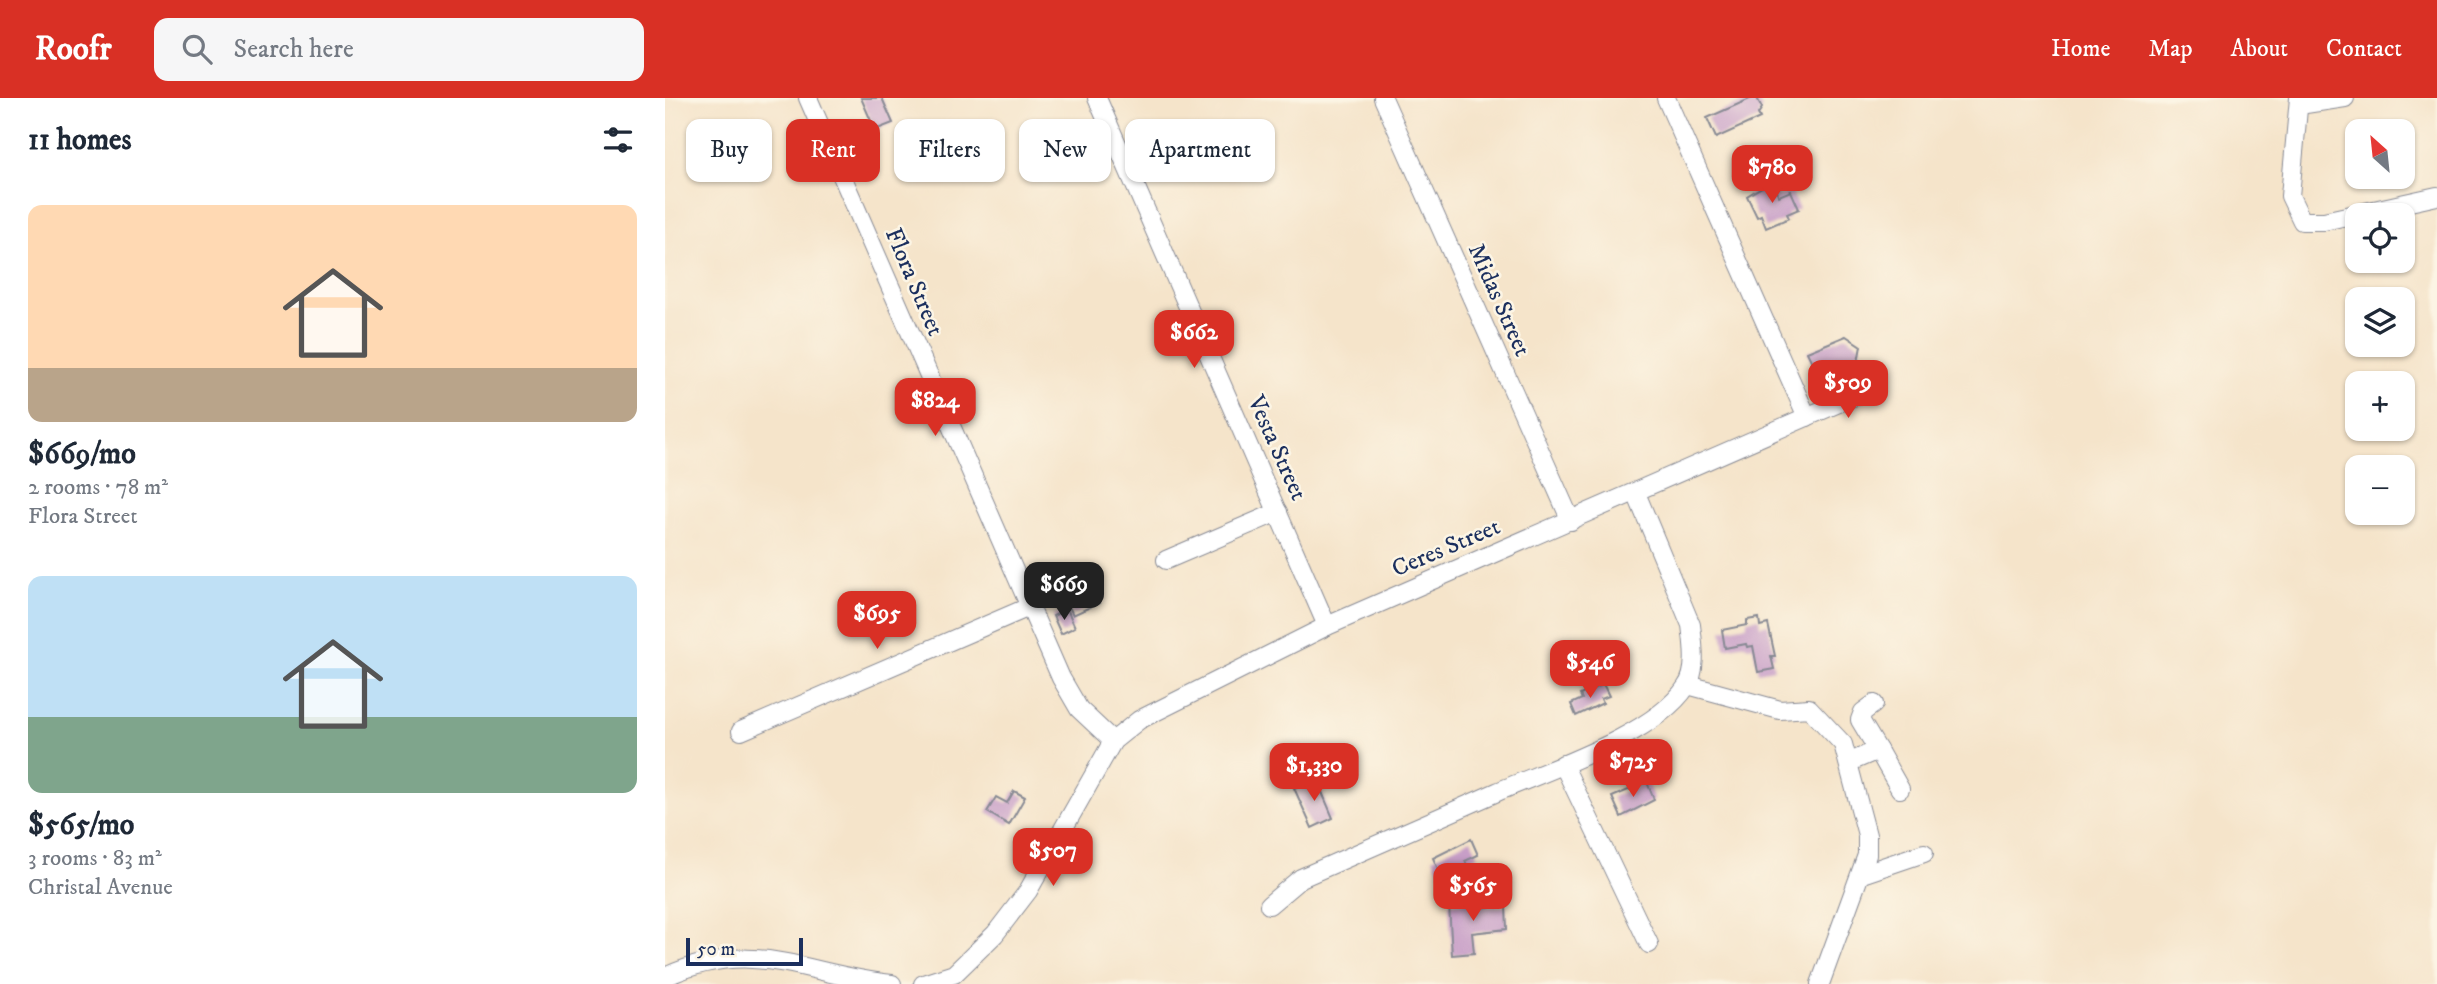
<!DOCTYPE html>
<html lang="en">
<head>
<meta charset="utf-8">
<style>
  :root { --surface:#fff; --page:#f6f6f7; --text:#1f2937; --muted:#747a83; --accent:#d93025 }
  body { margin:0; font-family:"IM FELL DW Pica",serif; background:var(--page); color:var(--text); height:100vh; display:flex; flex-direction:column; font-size:26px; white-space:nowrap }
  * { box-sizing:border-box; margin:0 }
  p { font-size:23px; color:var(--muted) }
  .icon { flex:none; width:38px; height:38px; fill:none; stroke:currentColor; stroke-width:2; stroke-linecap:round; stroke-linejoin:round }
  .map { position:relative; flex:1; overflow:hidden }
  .drawer { display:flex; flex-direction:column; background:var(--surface); width:665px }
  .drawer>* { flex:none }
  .guide { position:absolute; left:21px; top:21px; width:665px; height:63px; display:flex; gap:14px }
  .needle { width:46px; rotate:333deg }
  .fabs { position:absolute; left:1680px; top:21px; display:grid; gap:14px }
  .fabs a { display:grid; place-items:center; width:70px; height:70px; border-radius:14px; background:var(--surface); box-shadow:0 2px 5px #0004; font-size:35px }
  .scale { position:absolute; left:21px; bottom:18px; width:117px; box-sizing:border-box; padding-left:7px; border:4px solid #1b2f5e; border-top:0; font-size:19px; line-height:24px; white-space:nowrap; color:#1b2f5e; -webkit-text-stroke:5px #fcf5e5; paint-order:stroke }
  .price { position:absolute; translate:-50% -60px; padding:0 16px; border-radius:14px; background:var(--accent); color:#fff; font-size:23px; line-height:46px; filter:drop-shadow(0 2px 4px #0008) }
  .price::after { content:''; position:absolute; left:50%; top:42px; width:21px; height:16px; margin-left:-10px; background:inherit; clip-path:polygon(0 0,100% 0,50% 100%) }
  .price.current { background:#222; color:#fff }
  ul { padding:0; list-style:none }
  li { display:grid; align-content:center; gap:14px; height:371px; padding:0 28px }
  li span { display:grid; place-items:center; height:217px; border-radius:14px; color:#555 }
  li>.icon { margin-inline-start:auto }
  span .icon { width:126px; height:126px; fill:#fffc; stroke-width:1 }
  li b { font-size:30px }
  h2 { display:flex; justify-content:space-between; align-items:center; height:84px; padding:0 28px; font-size:30px }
  .tag { padding:0 24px; border-radius:14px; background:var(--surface); box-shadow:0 2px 5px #0004; font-size:24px; line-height:63px }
  .tag.current { background:var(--accent); color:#fff }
  header { display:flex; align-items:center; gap:42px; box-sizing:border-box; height:98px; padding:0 35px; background:var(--accent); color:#fff }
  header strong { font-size:33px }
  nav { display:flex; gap:38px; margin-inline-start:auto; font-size:24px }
  .search { width:490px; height:63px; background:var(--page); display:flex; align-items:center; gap:18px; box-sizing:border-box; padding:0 24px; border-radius:14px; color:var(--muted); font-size:26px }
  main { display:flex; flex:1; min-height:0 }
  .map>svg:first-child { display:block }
  .building { fill:#c79ec7 }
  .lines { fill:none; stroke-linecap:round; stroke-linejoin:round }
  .minor-casing { stroke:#888a94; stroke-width:20 }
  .minor { stroke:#fff; stroke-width:18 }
  .labels { text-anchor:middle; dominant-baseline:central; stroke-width:5; stroke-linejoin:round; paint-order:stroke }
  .street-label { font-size:24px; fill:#1b2f5e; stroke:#fcf5e5 }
</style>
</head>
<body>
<header>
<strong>Roofr</strong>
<div class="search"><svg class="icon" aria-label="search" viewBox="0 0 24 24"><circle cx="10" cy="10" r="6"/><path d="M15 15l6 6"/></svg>Search here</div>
<nav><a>Home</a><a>Map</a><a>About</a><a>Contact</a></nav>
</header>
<main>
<section class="drawer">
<h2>11 homes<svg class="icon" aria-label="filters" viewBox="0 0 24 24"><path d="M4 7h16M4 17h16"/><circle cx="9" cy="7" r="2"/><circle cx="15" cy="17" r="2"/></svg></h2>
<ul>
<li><span style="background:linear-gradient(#ffd9b3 75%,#b9a48a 0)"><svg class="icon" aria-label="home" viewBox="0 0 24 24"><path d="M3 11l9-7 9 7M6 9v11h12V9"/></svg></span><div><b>$669/mo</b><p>2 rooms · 78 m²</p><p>Flora Street</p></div></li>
<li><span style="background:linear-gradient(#bfe0f5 65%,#7fa58c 0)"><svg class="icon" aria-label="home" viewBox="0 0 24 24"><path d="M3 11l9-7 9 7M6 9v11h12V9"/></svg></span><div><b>$565/mo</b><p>3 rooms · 83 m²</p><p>Christal Avenue</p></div></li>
</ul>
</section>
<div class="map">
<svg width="1772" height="886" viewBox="0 0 1772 886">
  <rect width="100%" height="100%" fill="#fcf5e5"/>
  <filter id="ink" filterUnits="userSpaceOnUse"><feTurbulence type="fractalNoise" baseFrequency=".0143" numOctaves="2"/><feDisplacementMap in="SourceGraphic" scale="14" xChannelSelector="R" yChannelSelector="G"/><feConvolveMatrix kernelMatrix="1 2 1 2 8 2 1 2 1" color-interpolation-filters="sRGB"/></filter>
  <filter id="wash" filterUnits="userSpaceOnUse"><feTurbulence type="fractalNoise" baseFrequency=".00686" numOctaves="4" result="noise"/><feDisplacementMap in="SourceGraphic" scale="28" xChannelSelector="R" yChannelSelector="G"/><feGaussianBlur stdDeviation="1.57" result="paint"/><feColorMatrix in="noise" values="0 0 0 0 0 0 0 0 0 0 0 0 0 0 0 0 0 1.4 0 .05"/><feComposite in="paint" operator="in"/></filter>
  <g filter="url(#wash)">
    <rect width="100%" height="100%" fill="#f5e4ca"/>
    <g id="blocks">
      <g class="building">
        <polygon points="196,0 217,0 228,25 210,32"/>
        <polygon points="1087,0 1092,0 1097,10 1093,16 1095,20 1051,40 1042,20"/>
        <polygon points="1107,83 1114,98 1126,93 1134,111 1122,116 1124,120 1101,130 1096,117 1092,119 1082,98"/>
        <polygon points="1181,238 1196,248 1193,264 1155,281 1142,254"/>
        <polygon points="423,480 434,505 408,517 396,492"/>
        <polygon points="402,511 410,529 396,536 388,518"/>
        <polygon points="1094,520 1095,528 1103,526 1110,558 1106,558 1109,571 1093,574 1088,548 1082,549 1081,546 1060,550 1057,532 1082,527 1082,522"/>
        <polygon points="938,586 944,598 936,601 938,605 911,618 906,606 917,601 915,597"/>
        <polygon points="651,680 668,720 647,730 629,690"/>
        <polygon points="982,684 989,702 956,719 947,699"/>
        <polygon points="349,693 360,699 344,727 322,714 331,699 342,705"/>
        <polygon points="806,741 813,757 800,763 803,769 776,778 768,760"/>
        <polygon points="820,801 820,809 841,808 842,831 807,835 809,855 787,857 784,806"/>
      </g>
    </g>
  </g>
  <g filter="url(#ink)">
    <use href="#blocks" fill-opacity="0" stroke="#888a94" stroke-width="2"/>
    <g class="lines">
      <defs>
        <g id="minor">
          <polyline points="143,0 396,580 414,611 448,643"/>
          <polyline points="432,0 662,528"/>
          <polyline points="718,0 906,423"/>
          <polyline points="1001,0 1142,319"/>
          <polyline points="1634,0 1625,98 1637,123 1659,123 1772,98"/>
          <polyline points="1634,7 1680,0"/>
          <polyline points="501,462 613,414"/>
          <polyline points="1023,587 1115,612 1144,610 1178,646 1202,737 1202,757 1155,886"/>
          <polyline points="76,633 364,509"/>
          <polyline points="1213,652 1235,691"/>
          <polyline points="1185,664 1213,652 1195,622 1198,614 1209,606"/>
          <polyline points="898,666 984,846"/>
          <polyline points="1197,776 1259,755"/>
          <path d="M 604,807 L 636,780 C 702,751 767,723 832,694 C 885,671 989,637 1021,589 C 1033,573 1028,545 1026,527 L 971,395"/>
          <path d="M 0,879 C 89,838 140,877 227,886"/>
          <polyline points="258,886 289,876 330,836 363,793 448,643 474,622 662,528 1208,290"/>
        </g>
      </defs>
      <use href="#minor" class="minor-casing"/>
      <use href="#minor" class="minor"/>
    </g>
  </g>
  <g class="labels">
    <g class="street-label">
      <text transform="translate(249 184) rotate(67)">Flora Street</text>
      <text transform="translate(834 202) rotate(66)">Midas Street</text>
      <text transform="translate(612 350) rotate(66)">Vesta Street</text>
      <text transform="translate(781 450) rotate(-23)">Ceres Street</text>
    </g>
  </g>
</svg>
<div class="fabs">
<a><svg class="needle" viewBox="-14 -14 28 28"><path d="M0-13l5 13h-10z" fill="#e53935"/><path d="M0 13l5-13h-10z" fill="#747a83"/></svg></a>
<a><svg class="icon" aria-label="locate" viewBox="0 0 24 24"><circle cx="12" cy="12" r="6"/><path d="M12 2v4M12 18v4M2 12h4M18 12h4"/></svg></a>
<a><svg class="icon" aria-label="layers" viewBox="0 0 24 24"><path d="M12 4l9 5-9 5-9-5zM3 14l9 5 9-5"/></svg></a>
<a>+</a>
<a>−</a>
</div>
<div class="scale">50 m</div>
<b class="price" style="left:1107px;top:107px">$780</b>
<b class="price" style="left:529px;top:272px">$662</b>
<b class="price" style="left:1183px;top:322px">$509</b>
<b class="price" style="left:270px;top:340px">$824</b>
<b class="price current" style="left:399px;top:524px">$669</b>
<b class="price" style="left:212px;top:553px">$695</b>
<b class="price" style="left:925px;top:602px">$546</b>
<b class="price" style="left:968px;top:701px">$725</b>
<b class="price" style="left:649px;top:705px">$1,330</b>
<b class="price" style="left:388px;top:790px">$507</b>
<b class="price" style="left:808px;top:825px">$565</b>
<div class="guide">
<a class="tag">Buy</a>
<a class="tag current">Rent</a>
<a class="tag">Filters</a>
<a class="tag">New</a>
<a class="tag">Apartment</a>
</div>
</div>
</main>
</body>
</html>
